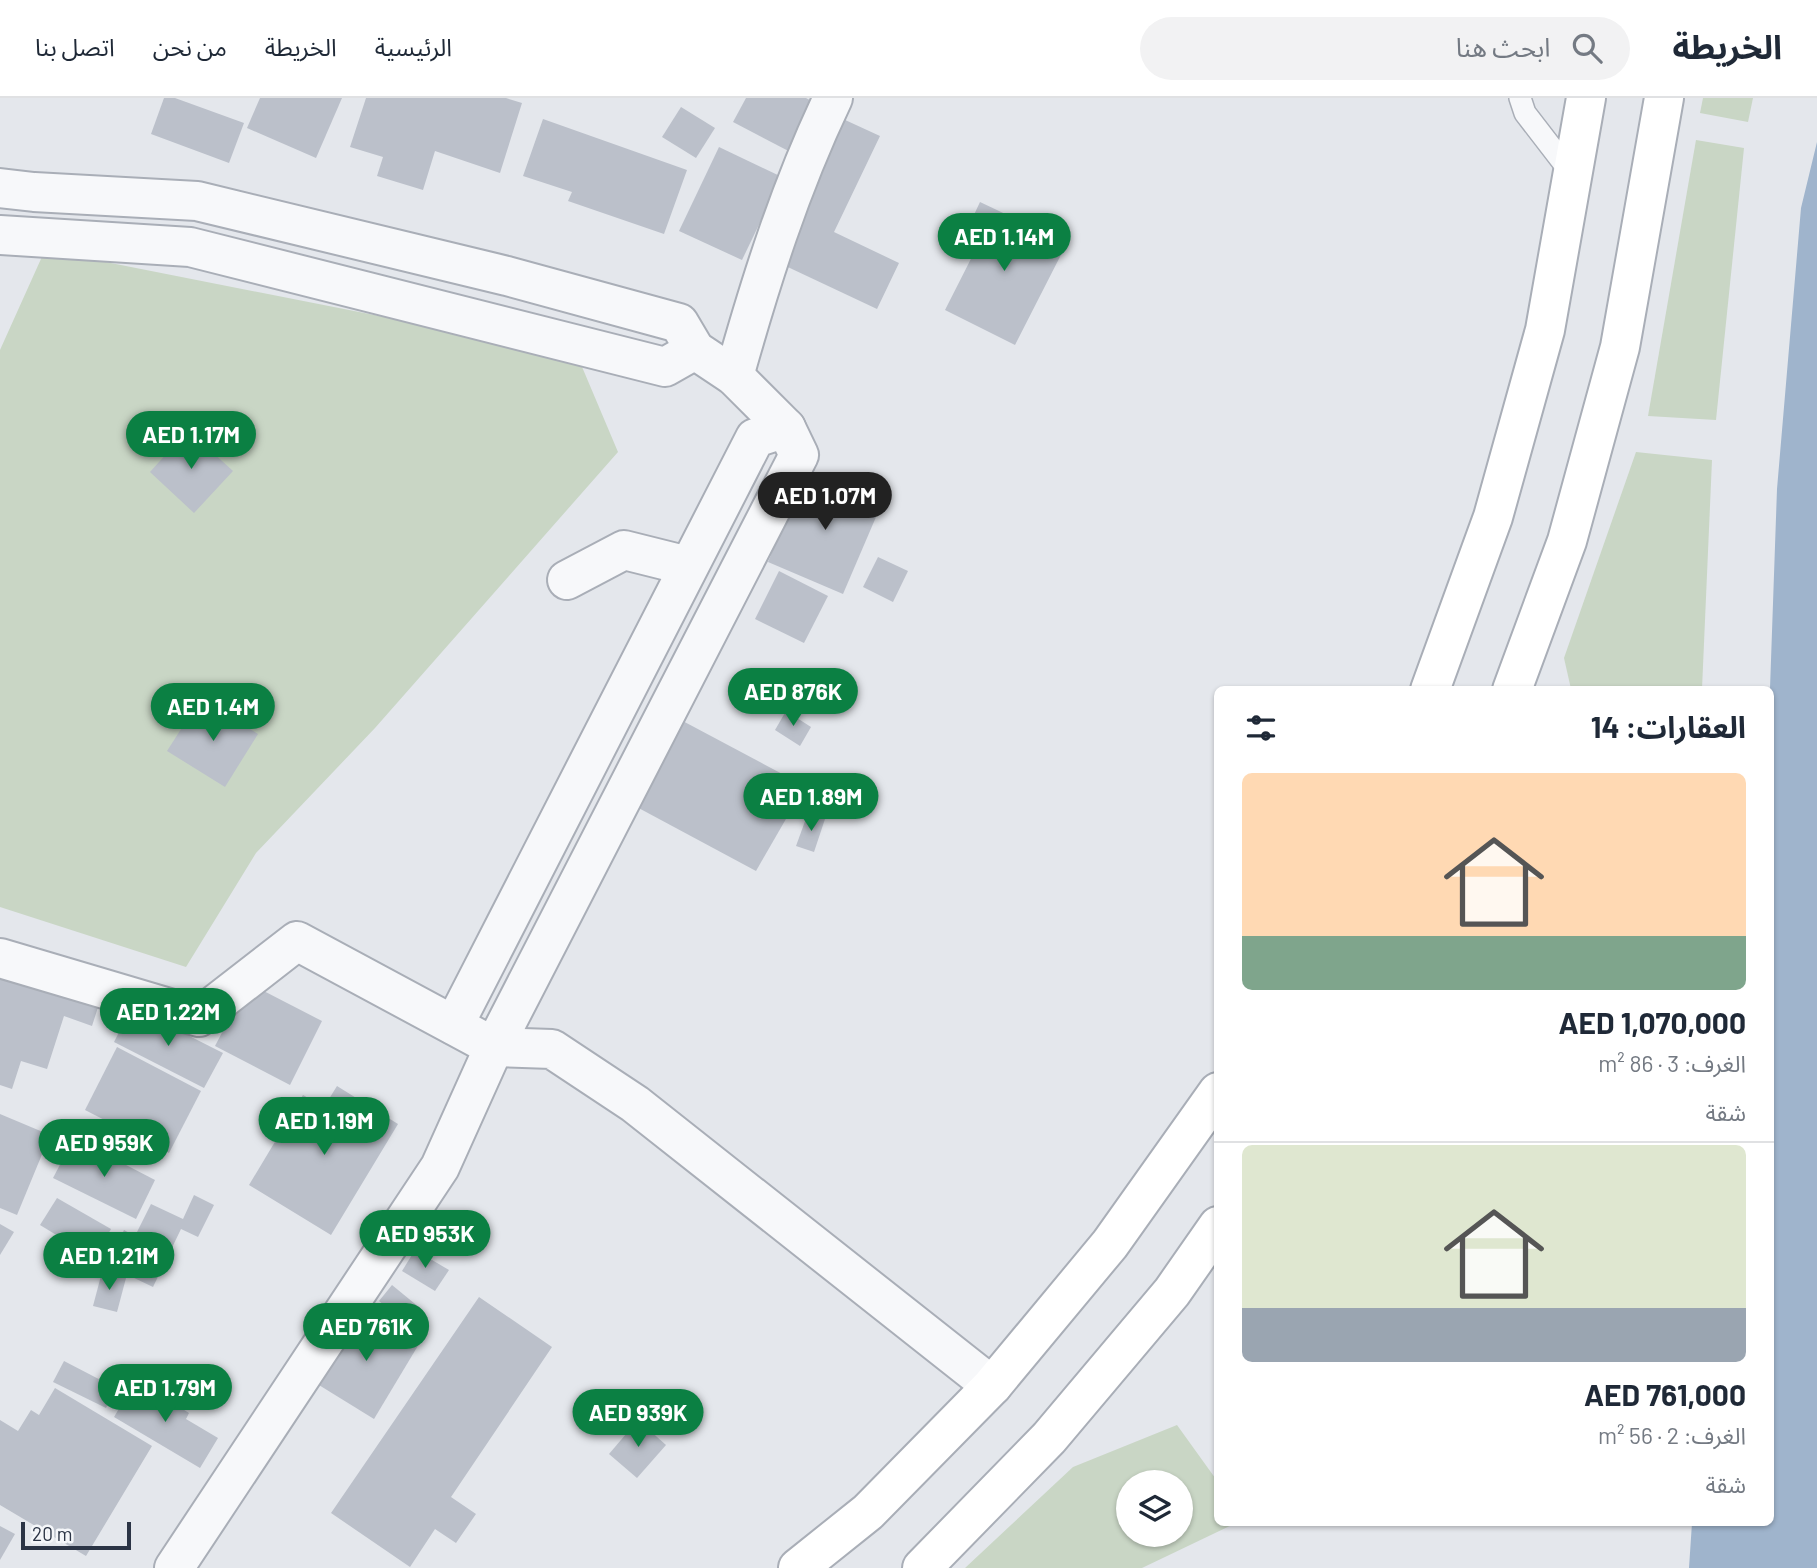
<!DOCTYPE html>
<html lang="ar">
<head>
<meta charset="utf-8">
<style>
  :root { --surface:#fff; --page:#f2f2f3; --text:#1f2937; --muted:#747a83; --line:#e0e1e3; --accent:#0b8043 }
  body { margin:0; font-family:Barlow,"Noto Sans Arabic",sans-serif; background:var(--page); color:var(--text); direction:rtl; height:100vh; display:flex; flex-direction:column; font-size:26px; white-space:nowrap }
  * { box-sizing:border-box; margin:0 }
  p { font-size:23px; color:var(--muted) }
  .icon { flex:none; width:38px; height:38px; fill:none; stroke:currentColor; stroke-width:2; stroke-linecap:round; stroke-linejoin:round }
  .map { position:relative; flex:1; overflow:hidden; direction:ltr }
  .panel { position:absolute; left:1214px; top:588px; width:560px; height:840px; display:flex; flex-direction:column; background:var(--surface); border-radius:10px; box-shadow:0 2px 5px #0004; direction:rtl }
  .panel>* { flex:none }
  .buttons { position:absolute; left:1116px; top:1372px; display:grid; gap:14px }
  .buttons a { display:grid; place-items:center; width:77px; height:77px; border-radius:50%; background:var(--surface); box-shadow:0 2px 5px #0004; font-size:35px }
  .scale { position:absolute; left:21px; bottom:18px; width:110px; box-sizing:border-box; padding-left:7px; border:4px solid #2b3445; border-top:0; font-size:19px; line-height:24px; white-space:nowrap; color:#2b3445; -webkit-text-stroke:5px #f4f6f9; paint-order:stroke }
  .price { position:absolute; translate:-50% -60px; padding:0 16px; border-radius:24px; background:var(--accent); color:#fff; font-size:23px; line-height:46px; filter:drop-shadow(0 2px 4px #0008) }
  .price::after { content:''; position:absolute; left:50%; top:42px; width:21px; height:16px; margin-left:-10px; background:inherit; clip-path:polygon(0 0,100% 0,50% 100%) }
  .price.active { background:#222; color:#fff }
  ul { padding:0; list-style:none }
  li { display:grid; align-content:center; gap:14px; height:371px; padding:0 28px }
  li+li { border-top:2px solid var(--line) }
  li span { display:grid; place-items:center; height:217px; border-radius:10px; color:#555 }
  li>.icon { margin-inline-start:auto }
  span .icon { width:126px; height:126px; fill:#fffc; stroke-width:1 }
  li b { font-size:30px }
  h2 { display:flex; justify-content:space-between; align-items:center; height:84px; padding:0 28px; font-size:30px }
  header { display:flex; align-items:center; gap:42px; box-sizing:border-box; height:98px; padding:0 35px; background:var(--surface); border-bottom:2px solid var(--line) }
  header strong { font-size:33px }
  nav { display:flex; gap:38px; margin-inline-start:auto; font-size:24px }
  .search { width:490px; height:63px; background:var(--page); display:flex; align-items:center; gap:18px; box-sizing:border-box; padding:0 24px; border-radius:38px; color:var(--muted); font-size:26px }
  .map>svg:first-child { display:block }
  .green { fill:#c9d6c5; fill-rule:evenodd }
  .water { fill:#9fb4cc }
  .building { fill:#bbc0ca }
  .lines { fill:none; stroke-linecap:round; stroke-linejoin:round }
  .lane-casing { stroke:#a9aeb7; stroke-width:24 }
  .street-casing { stroke:#a9aeb7; stroke-width:42 }
  .secondary-casing { stroke:#a9aeb7; stroke-width:42 }
  .lane { stroke:#f7f8fa; stroke-width:21 }
  .street { stroke:#f7f8fa; stroke-width:38 }
  .secondary { stroke:#fff; stroke-width:38 }
</style>
</head>
<body>
<header>
<strong>الخريطة</strong>
<div class="search"><svg class="icon" aria-label="search" viewBox="0 0 24 24"><circle cx="10" cy="10" r="6"/><path d="M15 15l6 6"/></svg>ابحث هنا</div>
<nav><a>الرئيسية</a><a>الخريطة</a><a>من نحن</a><a>اتصل بنا</a></nav>
</header>
<div class="map">
<svg width="1817" height="1470" viewBox="0 0 1817 1470">
  <rect width="100%" height="100%" fill="#e4e7ec"/>
  <g class="green">
    <polygon points="1703,0 1753,0 1748,24 1700,15"/>
    <polygon points="1696,42 1744,50 1716,322 1648,318"/>
    <polygon points="45,152 577,257 618,354 375,630 256,755 186,869 0,809 0,252"/>
    <polygon points="1636,354 1712,362 1702,591 1571,591 1564,560"/>
    <path d="M 1177,1327 L 1218,1384 L 1218,1424 L 1236,1425 L 1142,1470 L 965,1470 L 1073,1369 ZM 1129,1384 L 1181,1384 L 1181,1437 L 1129,1437 Z"/>
  </g>
  <polygon class="water" points="1817,44 1817,1470 1689,1470 1692,1425 1771,1424 1770,591 1777,391 1801,110"/>
  <g class="building">
    <polygon points="164,0 175,0 244,25 229,65 151,36"/>
    <polygon points="260,0 342,0 316,60 247,30"/>
    <polygon points="366,0 506,0 522,5 500,75 435,53 423,92 377,78 383,59 350,49"/>
    <polygon points="746,0 806,0 826,11 800,59 733,24"/>
    <polygon points="681,9 715,30 696,60 662,39"/>
    <polygon points="543,21 687,72 664,136 568,103 572,94 523,78"/>
    <polygon points="843,21 880,38 834,134 899,165 877,211 775,163"/>
    <polygon points="719,49 782,79 742,162 679,133"/>
    <polygon points="980,104 1067,145 1015,247 945,212 979,145 964,138"/>
    <polygon points="188,332 233,373 194,415 150,374"/>
    <polygon points="807,372 882,405 843,496 768,464"/>
    <polygon points="878,459 908,473 893,504 863,489"/>
    <polygon points="779,473 828,498 804,545 755,521"/>
    <polygon points="201,600 258,636 225,689 167,653"/>
    <polygon points="786,613 811,629 800,648 775,632"/>
    <polygon points="679,621 805,688 756,773 633,707"/>
    <polygon points="808,715 825,721 814,754 796,748"/>
    <polygon points="0,868 101,900 92,928 64,918 47,971 21,963 12,991 0,987"/>
    <polygon points="248,885 322,923 290,987 215,948"/>
    <polygon points="132,909 223,955 204,990 114,944"/>
    <polygon points="117,949 201,993 169,1055 85,1012"/>
    <polygon points="337,988 398,1026 331,1137 249,1087 303,997 324,1009"/>
    <polygon points="0,1016 50,1037 17,1117 0,1110"/>
    <polygon points="74,1040 155,1082 136,1121 53,1080"/>
    <polygon points="194,1097 214,1107 198,1139 181,1131 153,1189 107,1167 124,1132 135,1138 151,1106 183,1121"/>
    <polygon points="57,1100 111,1131 94,1160 40,1127"/>
    <polygon points="0,1126 14,1134 0,1157"/>
    <polygon points="415,1152 449,1172 435,1193 402,1173"/>
    <polygon points="102,1174 126,1180 117,1214 93,1208"/>
    <polygon points="392,1187 420,1210 407,1226 379,1203"/>
    <polygon points="479,1199 552,1249 451,1399 476,1416 456,1445 435,1431 410,1469 331,1415"/>
    <polygon points="359,1209 419,1246 374,1321 314,1284"/>
    <polygon points="64,1263 116,1290 106,1310 53,1284"/>
    <polygon points="136,1282 189,1315 186,1321 218,1340 200,1370 114,1319"/>
    <polygon points="55,1290 152,1348 86,1458 0,1407 0,1322 18,1333 31,1312 39,1317"/>
    <polygon points="638,1322 666,1347 637,1380 609,1356"/>
    <polygon points="0,1428 15,1436 0,1462"/>
  </g>
  <g class="lines">
    <defs>
      <polyline id="lane" points="1520,0 1525,15 1572,76"/>
      <g id="street">
        <polyline points="0,90 34,94 197,103 507,178 679,225 695,252 734,278 786,330 799,357 494,949 440,1069 174,1470"/>
        <polyline points="0,137 190,149 665,269 695,252"/>
        <path d="M 734,278 C 761,182 790,90 833,0"/>
        <polyline points="567,482 624,452 688,468"/>
        <polyline points="0,860 199,919 297,843 494,949 552,951 635,1006 992,1288"/>
        <polyline points="454,927 755,340 786,330"/>
      </g>
      <g id="secondary">
        <polyline points="1430,592 1493,419 1545,232 1586,0"/>
        <polyline points="1512,592 1567,443 1620,249 1664,0"/>
        <polyline points="798,1470 868,1414 992,1288 1110,1146 1218,994"/>
        <polyline points="922,1470 1049,1340 1172,1194 1218,1128"/>
      </g>
    </defs>
    <use href="#lane" class="lane-casing"/>
    <use href="#street" class="street-casing"/>
    <use href="#secondary" class="secondary-casing"/>
    <use href="#lane" class="lane"/>
    <use href="#street" class="street"/>
    <use href="#secondary" class="secondary"/>
  </g>
</svg>
<div class="buttons">
<a><svg class="icon" aria-label="layers" viewBox="0 0 24 24"><path d="M12 4l9 5-9 5-9-5zM3 14l9 5 9-5"/></svg></a>
</div>
<div class="scale">20 m</div>
<b class="price" style="left:1004px;top:175px">AED 1.14M</b>
<b class="price" style="left:191px;top:373px">AED 1.17M</b>
<b class="price active" style="left:825px;top:434px">AED 1.07M</b>
<b class="price" style="left:793px;top:630px">AED 876K</b>
<b class="price" style="left:213px;top:645px">AED 1.4M</b>
<b class="price" style="left:811px;top:735px">AED 1.89M</b>
<b class="price" style="left:168px;top:950px">AED 1.22M</b>
<b class="price" style="left:324px;top:1059px">AED 1.19M</b>
<b class="price" style="left:104px;top:1081px">AED 959K</b>
<b class="price" style="left:425px;top:1172px">AED 953K</b>
<b class="price" style="left:109px;top:1194px">AED 1.21M</b>
<b class="price" style="left:366px;top:1265px">AED 761K</b>
<b class="price" style="left:165px;top:1326px">AED 1.79M</b>
<b class="price" style="left:638px;top:1351px">AED 939K</b>
<section class="panel">
<h2>العقارات: 14<svg class="icon" aria-label="filters" viewBox="0 0 24 24"><path d="M4 7h16M4 17h16"/><circle cx="9" cy="7" r="2"/><circle cx="15" cy="17" r="2"/></svg></h2>
<ul>
<li><span style="background:linear-gradient(#ffd9b3 75%,#7fa58c 0)"><svg class="icon" aria-label="home" viewBox="0 0 24 24"><path d="M3 11l9-7 9 7M6 9v11h12V9"/></svg></span><div><b>AED 1,070,000</b><p>الغرف: 3 · 86 m²</p><p>شقة</p></div></li>
<li><span style="background:linear-gradient(#dfe7d0 75%,#9aa5b1 0)"><svg class="icon" aria-label="home" viewBox="0 0 24 24"><path d="M3 11l9-7 9 7M6 9v11h12V9"/></svg></span><div><b>AED 761,000</b><p>الغرف: 2 · 56 m²</p><p>شقة</p></div></li>
</ul>
</section>
</div>
</body>
</html>
